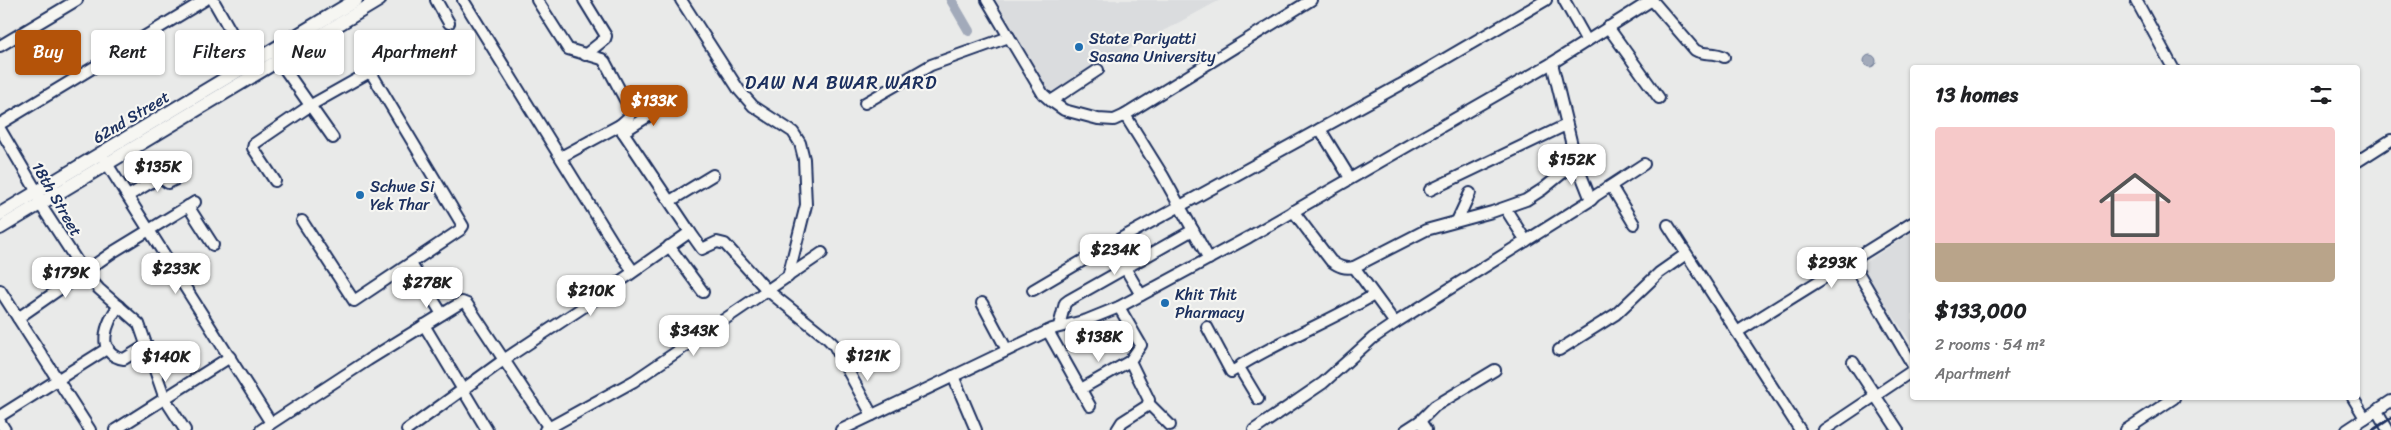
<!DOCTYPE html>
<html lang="en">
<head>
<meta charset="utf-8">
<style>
  :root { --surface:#fff; --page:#f2f2f2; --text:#202124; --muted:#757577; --line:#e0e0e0; --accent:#b45309 }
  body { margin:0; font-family:Sriracha,sans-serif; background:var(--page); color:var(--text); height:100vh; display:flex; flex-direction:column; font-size:19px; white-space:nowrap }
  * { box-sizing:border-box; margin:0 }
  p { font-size:16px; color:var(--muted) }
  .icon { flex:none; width:28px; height:28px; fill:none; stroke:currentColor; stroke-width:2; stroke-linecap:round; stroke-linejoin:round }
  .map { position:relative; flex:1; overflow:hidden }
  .panel { position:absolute; left:1910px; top:65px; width:450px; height:335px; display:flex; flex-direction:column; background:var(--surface); border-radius:5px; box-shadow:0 1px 4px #0004 }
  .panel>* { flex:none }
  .guide { position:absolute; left:15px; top:30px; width:475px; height:45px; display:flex; gap:10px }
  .price { position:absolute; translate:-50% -42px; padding:0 11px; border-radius:10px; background:#fff; color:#222; font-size:16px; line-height:32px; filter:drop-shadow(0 1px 2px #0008) }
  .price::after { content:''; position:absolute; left:50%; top:30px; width:15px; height:11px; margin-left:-8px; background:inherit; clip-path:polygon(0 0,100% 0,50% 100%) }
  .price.on { background:var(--accent); color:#fff }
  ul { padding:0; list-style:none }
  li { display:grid; align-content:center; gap:10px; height:265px; padding:0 25px }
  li+li { border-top:1px solid var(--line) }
  li span { display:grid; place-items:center; height:155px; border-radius:5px; color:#555 }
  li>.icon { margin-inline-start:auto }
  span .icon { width:90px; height:90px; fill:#fffc; stroke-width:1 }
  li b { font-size:21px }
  h2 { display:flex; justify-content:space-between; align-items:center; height:60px; padding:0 25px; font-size:21px }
  .pill { padding:0 18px; border-radius:5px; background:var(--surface); box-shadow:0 1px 4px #0004; font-size:18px; line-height:45px }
  .pill.on { background:var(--accent); color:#fff }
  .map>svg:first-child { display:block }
  .built { fill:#dadcde }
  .water { fill:#a2aaba; stroke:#6c7995 }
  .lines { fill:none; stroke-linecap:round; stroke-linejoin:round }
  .canal { stroke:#a2aaba; stroke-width:10 }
  .minor-casing { stroke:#1b2f5e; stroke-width:14 }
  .major-casing { stroke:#1b2f5e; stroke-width:16 }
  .minor { stroke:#f6f6f2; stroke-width:10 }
  .major { stroke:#f6f6f2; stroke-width:12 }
  .rail { stroke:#1b2f5e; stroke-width:3 }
  .poi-dot { fill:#1f6fb2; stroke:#f6f6f2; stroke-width:2 }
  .labels { text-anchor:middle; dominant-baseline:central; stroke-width:4.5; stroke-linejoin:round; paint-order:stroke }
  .poi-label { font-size:16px; fill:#1b2f5e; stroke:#f6f6f2; text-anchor:start }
  .street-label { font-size:16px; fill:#1b2f5e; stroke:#f6f6f2 }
  .quarter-label { font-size:19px; letter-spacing:1px; fill:#1b2f5e; stroke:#f6f6f2 }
</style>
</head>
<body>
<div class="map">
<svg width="2391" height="430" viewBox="0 0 2391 430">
  <rect width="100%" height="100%" fill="#e9eae9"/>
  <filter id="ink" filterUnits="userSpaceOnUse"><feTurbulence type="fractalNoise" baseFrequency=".02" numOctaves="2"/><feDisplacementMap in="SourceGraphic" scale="10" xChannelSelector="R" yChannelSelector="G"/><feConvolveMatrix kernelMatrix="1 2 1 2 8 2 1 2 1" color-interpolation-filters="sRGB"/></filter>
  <g filter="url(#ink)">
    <g class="built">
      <polygon points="996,0 1220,0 1049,93"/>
      <polygon points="1912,232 1912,344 1860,266"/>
    </g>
    <circle class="water" cx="1870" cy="61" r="6"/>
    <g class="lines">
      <polyline class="canal" points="951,0 969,31"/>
      <defs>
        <g id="minor">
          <polyline points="213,0 250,65"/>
          <polyline points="436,0 449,23"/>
          <polyline points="463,0 614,244 633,271"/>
          <polyline points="537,0 568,49 602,59 605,62 631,111 629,117 620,125 623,132 690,232"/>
          <polyline points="584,0 606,36 605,39 585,55"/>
          <polyline points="681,0 739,90 753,106 793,132 800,143 804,159 806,205 788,277"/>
          <polyline points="987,0 1043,94 1051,101 1064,110 1098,119 1114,120 1125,115 1311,0"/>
          <polyline points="1564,0 1587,41"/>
          <polyline points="2136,0 2173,68"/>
          <polyline points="1608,27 1659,98"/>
          <polyline points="0,46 77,0"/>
          <polyline points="274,54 333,138"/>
          <polyline points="1051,101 1098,70"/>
          <polyline points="865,103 931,65 1009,37"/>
          <polyline points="1125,115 1163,176 1209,259"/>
          <polyline points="0,124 205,0"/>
          <polyline points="0,129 37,192 40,204 84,272 99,289 139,324 165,399 185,430"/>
          <polyline points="1320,129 1350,178"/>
          <polyline points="623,132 672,101"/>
          <polyline points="561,157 620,125"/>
          <polyline points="104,159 271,423"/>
          <polyline points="2358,161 2391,140"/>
          <polyline points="1576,162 1591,200"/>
          <polyline points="275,181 253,148 254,144 311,105 368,73 373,76 463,226 460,230 354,301 302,221"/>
          <polyline points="1611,186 1634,224"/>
          <polyline points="1430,190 1566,125"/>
          <polyline points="128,196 160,177 168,183 178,178"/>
          <polyline points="670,201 713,175"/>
          <polyline points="188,206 213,245"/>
          <polyline points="1505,208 1526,241"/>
          <path d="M 1293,211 L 1331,261 C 1339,267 1345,269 1354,267 L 1426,230 L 1492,212 L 1526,200 L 1543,189 L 1576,162 L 1552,63"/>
          <polyline points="1457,221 1470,193"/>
          <polyline points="1668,225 1800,430"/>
          <polyline points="1111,244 1141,295"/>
          <polyline points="669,246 703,292"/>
          <polyline points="1852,262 1912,364"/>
          <polyline points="411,264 442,314"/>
          <polyline points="1354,267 1395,323"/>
          <polyline points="0,290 18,318"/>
          <polyline points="1033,290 1111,244 1400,85 1546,0"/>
          <polyline points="982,303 1007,350"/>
          <path d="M 119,306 C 106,321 94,355 124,359 L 147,345"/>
          <polyline points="424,325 487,430"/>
          <polyline points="1059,326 1065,303 1069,300 1193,230"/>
          <polyline points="1207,327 1231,372 1240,367"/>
          <polyline points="1048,331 1090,406"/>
          <polyline points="1737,332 1912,223"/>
          <polyline points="1559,350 1616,314 1659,273 1686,254"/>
          <polyline points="1853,362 1898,430"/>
          <polyline points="953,376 976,430"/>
          <polyline points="1081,389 1130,361"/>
          <polyline points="2353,398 2365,418"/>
          <path d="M 1258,399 L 1240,369 L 1241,365 C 1284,339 1330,321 1374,295"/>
          <polyline points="1149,404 1170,425"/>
          <polyline points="2377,411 2388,430"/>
          <polyline points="0,416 108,348"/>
          <polyline points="1420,421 1426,430"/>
          <polyline points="0,422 5,430"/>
          <polyline points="90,430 18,318 113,252 195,202"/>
          <polyline points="115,430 230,357"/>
          <polyline points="261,430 368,360 462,302 467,304 549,428"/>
          <polyline points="407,430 505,359 585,306 690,232 702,249 717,242 725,244 767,290 827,338 834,345 872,415"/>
          <polyline points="545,430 634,381 822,253"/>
          <path d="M 841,430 L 1052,329 L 1087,320 L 1119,307 L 1249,237 L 1552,63 L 1652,0 L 1695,50 C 1705,56 1714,51 1724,57"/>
          <polyline points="1117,430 1122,422 1147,406 1149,400 1130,361 1141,345 1119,307"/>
          <polyline points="1254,430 1323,383 1373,338 1395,323 1591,200 1595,196 1644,164"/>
          <polyline points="1406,430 1420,421 1435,406 1495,370"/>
          <polyline points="1824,430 1912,371"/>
          <polyline points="2126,430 2174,398"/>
          <polyline points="2347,430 2391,401"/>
        </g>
        <g id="major">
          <polyline points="0,214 356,0"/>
          <polyline points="0,228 379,0"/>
        </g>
      </defs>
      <use href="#minor" class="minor-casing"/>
      <use href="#major" class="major-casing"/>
      <use href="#minor" class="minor"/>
      <use href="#major" class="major"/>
      <polyline class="rail" points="2373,430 2391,418"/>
    </g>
  </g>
  <g class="poi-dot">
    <circle cx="1079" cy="47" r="5"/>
    <circle cx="360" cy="195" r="5"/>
    <circle cx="1165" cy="303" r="5"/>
  </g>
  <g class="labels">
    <g class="poi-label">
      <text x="1089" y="38">State Pariyatti<tspan x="1089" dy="18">Sasana University</tspan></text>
      <text x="370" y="186">Schwe Si<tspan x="370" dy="18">Yek Thar</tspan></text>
      <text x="1175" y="294">Khit Thit<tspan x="1175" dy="18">Pharmacy</tspan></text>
    </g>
    <g class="street-label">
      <text transform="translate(131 117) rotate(-31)">62nd Street</text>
      <text transform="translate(57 199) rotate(60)">18th Street</text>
    </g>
    <g class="quarter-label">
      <text x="841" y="82">DAW NA BWAR WARD</text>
    </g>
  </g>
</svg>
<b class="price on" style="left:654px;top:127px">$133K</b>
<b class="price" style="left:1572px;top:186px">$152K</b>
<b class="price" style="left:158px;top:193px">$135K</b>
<b class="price" style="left:1115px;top:276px">$234K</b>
<b class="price" style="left:1832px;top:289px">$293K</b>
<b class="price" style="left:176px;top:295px">$233K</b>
<b class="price" style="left:66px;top:299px">$179K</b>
<b class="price" style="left:427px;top:309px">$278K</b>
<b class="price" style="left:591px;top:317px">$210K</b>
<b class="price" style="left:694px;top:357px">$343K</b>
<b class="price" style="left:1099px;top:363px">$138K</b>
<b class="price" style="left:868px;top:382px">$121K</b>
<b class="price" style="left:166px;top:383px">$140K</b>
<div class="guide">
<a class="pill on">Buy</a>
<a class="pill">Rent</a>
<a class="pill">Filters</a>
<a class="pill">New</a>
<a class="pill">Apartment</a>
</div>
<section class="panel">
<h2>13 homes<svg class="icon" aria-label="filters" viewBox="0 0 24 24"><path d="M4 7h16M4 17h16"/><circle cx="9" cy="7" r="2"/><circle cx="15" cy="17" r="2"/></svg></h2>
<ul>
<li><span style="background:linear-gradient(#f6c9c9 75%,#b9a48a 0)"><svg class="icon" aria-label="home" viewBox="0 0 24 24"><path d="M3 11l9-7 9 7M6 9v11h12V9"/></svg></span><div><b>$133,000</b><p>2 rooms · 54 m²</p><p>Apartment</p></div></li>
</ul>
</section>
</div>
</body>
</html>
